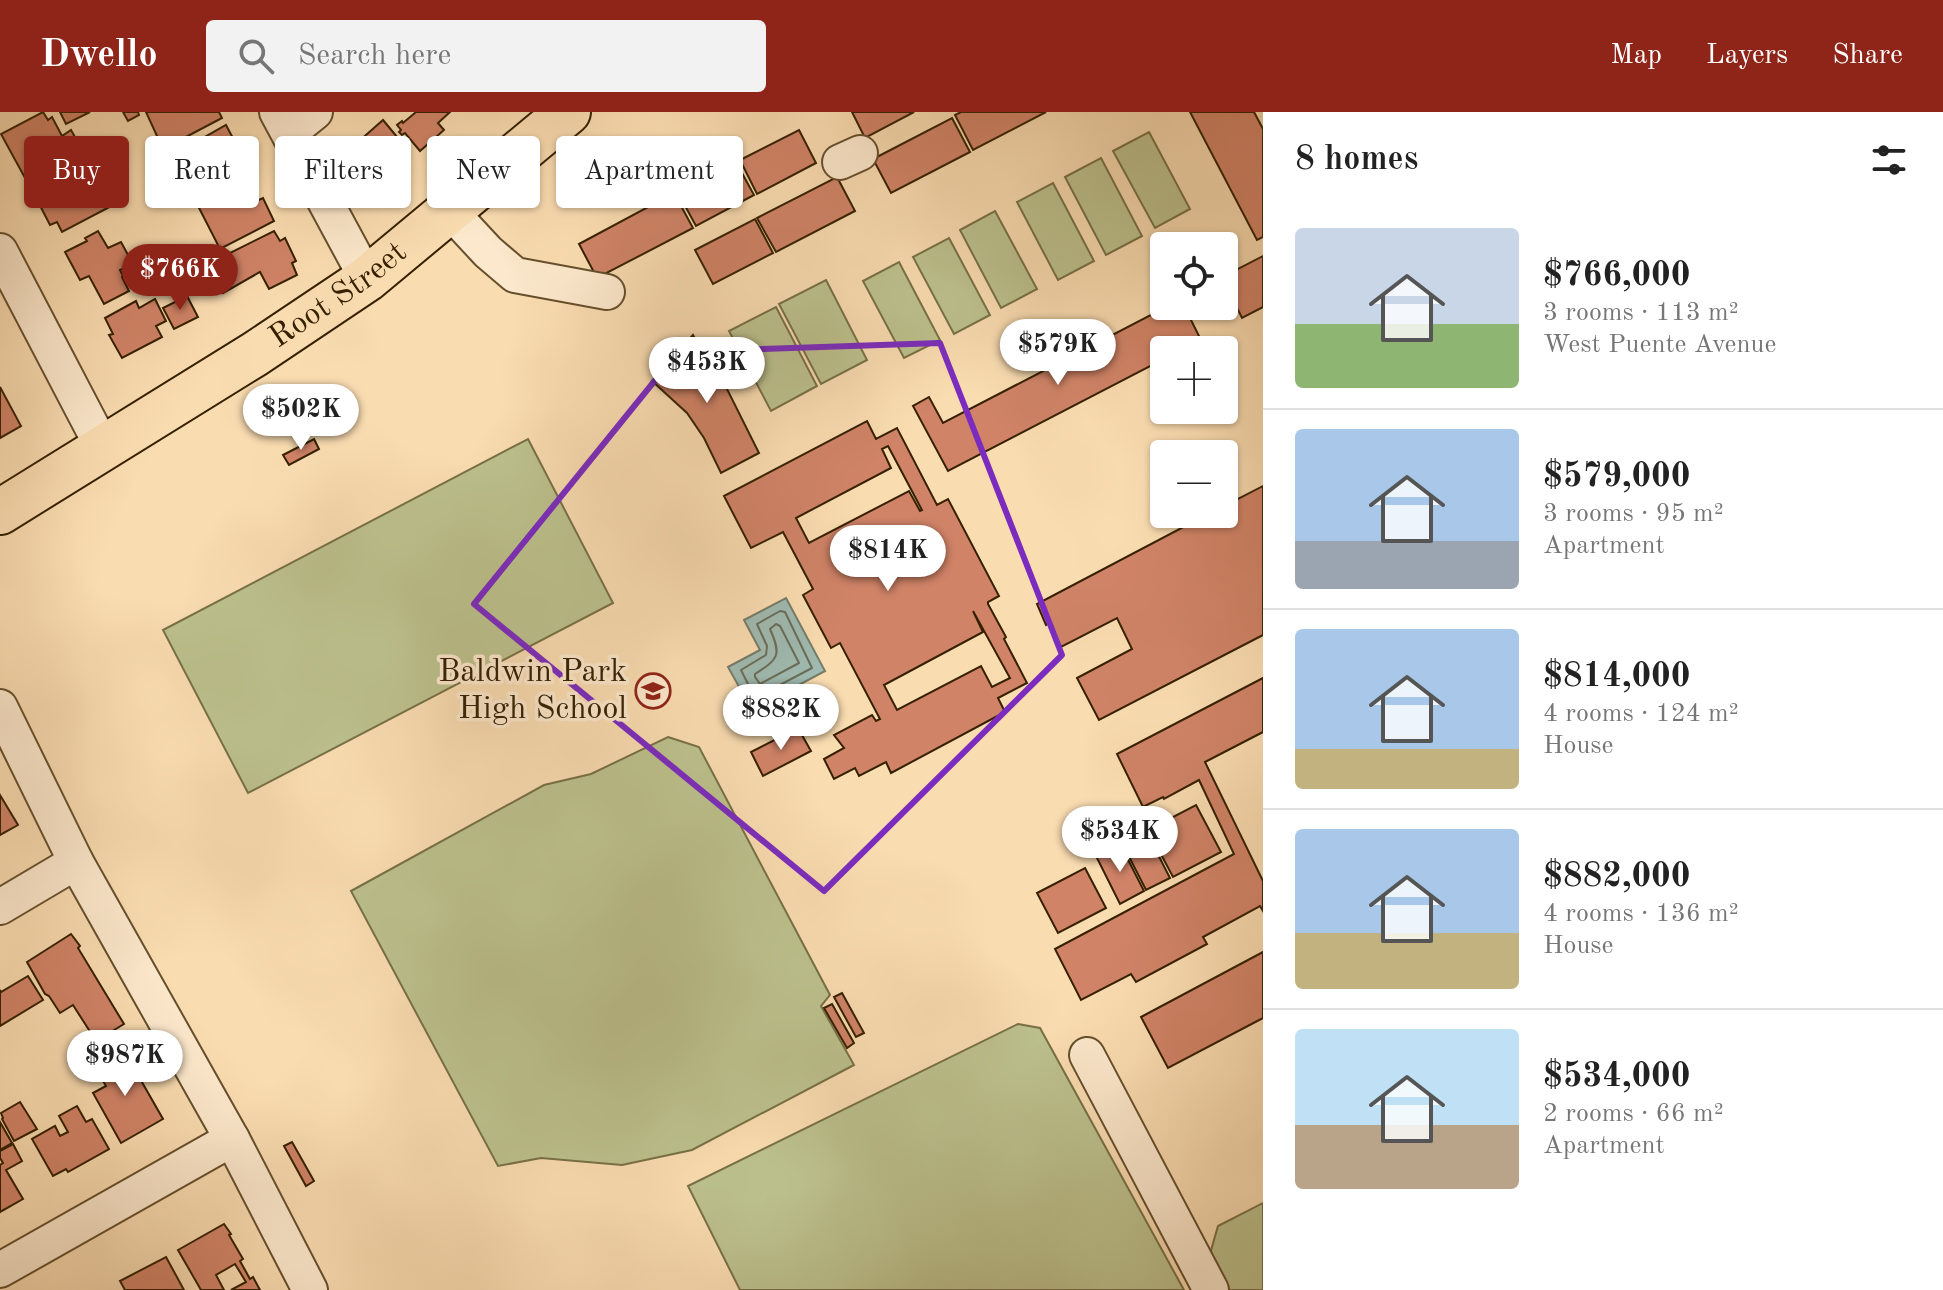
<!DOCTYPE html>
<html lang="en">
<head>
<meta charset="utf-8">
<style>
  :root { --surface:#fff; --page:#f2f2f2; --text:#222; --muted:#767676; --line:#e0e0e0; --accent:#8f2418 }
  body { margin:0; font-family:"Old Standard TT",serif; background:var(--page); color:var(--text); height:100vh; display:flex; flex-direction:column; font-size:30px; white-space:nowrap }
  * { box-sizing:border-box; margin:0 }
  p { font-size:26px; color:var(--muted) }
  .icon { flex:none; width:44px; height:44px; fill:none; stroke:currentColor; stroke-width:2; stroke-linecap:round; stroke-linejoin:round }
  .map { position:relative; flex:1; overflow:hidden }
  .panel { display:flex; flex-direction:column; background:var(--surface); width:680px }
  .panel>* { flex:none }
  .banner { position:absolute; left:24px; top:24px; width:760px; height:72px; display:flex; gap:16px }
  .fabs { position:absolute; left:1150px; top:120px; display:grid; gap:16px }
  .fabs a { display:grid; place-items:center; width:88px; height:88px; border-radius:8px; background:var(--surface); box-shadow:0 2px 6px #0004; font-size:40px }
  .price { position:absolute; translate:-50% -68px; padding:0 18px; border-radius:28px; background:#fff; color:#222; font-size:26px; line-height:52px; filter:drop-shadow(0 2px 4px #0008) }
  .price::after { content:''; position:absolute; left:50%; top:48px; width:24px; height:18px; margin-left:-12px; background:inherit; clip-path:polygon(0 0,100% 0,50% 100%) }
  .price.active { background:var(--accent); color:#fff }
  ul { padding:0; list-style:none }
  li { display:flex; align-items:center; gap:24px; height:200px; padding:0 32px }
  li+li { border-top:2px solid var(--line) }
  li span { display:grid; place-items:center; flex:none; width:224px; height:160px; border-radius:8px; color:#555 }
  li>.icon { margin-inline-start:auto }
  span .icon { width:96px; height:96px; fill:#fffc; stroke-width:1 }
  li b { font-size:34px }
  h2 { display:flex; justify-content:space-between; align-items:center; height:96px; padding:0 32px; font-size:34px }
  .pill { padding:0 28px; border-radius:8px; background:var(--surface); box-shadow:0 2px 6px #0004; font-size:28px; line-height:72px }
  .pill.active { background:var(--accent); color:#fff }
  header { display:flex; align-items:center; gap:48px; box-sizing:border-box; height:112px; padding:0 40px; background:var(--accent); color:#fff }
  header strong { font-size:38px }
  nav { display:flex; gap:44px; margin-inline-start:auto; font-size:28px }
  .search { width:560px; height:72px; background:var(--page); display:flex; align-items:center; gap:20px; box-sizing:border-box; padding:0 28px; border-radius:8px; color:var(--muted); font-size:30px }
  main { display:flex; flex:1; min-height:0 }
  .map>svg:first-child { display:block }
  .green { fill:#bcc18d; stroke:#787046; stroke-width:2 }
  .water { fill:#9fbab1; stroke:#757c6a; stroke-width:2 }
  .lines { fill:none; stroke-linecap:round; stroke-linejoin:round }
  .shore { stroke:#6a6d58; stroke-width:2 }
  .building { fill:#d08367; stroke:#352000; stroke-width:2; fill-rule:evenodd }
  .minor-casing { stroke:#664f2c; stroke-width:38 }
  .major-casing { stroke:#352000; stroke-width:48 }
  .minor { stroke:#fce8cc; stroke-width:34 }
  .major { stroke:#fadcb1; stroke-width:44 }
  .marked { fill:none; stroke:#7b2cbf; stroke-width:6; stroke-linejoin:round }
  .labels { text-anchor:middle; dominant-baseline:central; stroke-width:7; stroke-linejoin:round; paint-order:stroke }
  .street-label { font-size:32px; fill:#352000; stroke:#fce8cc }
  .poi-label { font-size:32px; fill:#352000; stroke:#fce8cc; text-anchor:end }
</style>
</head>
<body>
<header>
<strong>Dwello</strong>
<div class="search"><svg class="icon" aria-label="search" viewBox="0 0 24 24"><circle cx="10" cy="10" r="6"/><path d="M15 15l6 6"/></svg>Search here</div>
<nav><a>Map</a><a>Layers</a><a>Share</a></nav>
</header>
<main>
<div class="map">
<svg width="1263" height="1178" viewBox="0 0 1263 1178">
  <rect width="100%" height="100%" fill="#fadcb1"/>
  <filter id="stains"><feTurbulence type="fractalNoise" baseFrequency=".0025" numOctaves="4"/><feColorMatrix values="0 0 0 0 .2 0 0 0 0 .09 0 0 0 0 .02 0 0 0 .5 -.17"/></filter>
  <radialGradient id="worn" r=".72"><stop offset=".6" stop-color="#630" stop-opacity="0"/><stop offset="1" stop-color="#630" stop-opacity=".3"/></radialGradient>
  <g class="green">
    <polygon points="1149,20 1190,97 1155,116 1113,39"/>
    <polygon points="1101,46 1142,124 1106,143 1065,65"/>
    <polygon points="1053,71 1094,149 1058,168 1017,90"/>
    <polygon points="995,99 1037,177 1001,196 960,118"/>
    <polygon points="949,126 990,203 954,222 913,145"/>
    <polygon points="899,150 940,228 904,246 863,169"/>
    <polygon points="826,168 867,248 821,272 779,192"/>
    <polygon points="776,195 817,274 771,299 729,219"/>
    <polygon points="528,327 613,491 248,681 163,518"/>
    <polygon points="668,625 699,635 830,883 821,894 854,953 692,1038 622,1053 541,1046 498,1054 351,779 544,673 591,662"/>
    <polygon points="1018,912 1040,916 1184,1178 740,1178 688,1074"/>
    <polygon points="1263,1091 1263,1178 1228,1178 1210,1142 1218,1114"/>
  </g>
  <polygon class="water" points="786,486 825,559 752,598 728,555 760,538 744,508"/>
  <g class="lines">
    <g class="shore">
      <polygon points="780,499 785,500 812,556 755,586 741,558 766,543 767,534 757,512"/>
      <path d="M 776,512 L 780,514 L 799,551 L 760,572 L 755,565 L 755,562 C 778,547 782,544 770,517 Z"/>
    </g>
  </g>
  <g class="building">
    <polygon points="43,0 48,8 52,5 62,24 71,18 81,36 25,66 1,22"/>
    <polygon points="60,0 90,0 66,12"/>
    <polygon points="123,0 138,0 139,3 128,9"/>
    <polygon points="146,0 219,0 222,6 163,37"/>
    <polygon points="416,0 450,0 438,11 444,18 420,39 405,21 402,23 399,20 401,18 397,13 402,9 403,11"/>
    <polygon points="852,0 914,0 865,26"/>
    <polygon points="961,0 1046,0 973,38 955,3"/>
    <polygon points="1190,0 1254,0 1263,17 1263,125 1257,128"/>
    <polygon points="952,6 970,40 891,81 873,47"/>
    <polygon points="383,8 407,37 398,45 406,54 387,71 362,42 366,39 358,30"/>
    <polygon points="226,13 244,47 238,49 244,60 216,75 202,49 191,55 182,38"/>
    <polygon points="799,18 816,51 757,82 740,48"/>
    <polygon points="736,50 754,83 696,114 678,81"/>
    <polygon points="98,51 119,90 62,120 57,110 50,113 35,84"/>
    <polygon points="837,65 855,99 776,140 757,106"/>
    <polygon points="233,77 240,90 248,87 250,92 263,86 274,109 220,137 198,94"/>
    <polygon points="674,81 693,116 597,166 579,132"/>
    <polygon points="755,107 773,141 713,172 695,138"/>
    <polygon points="98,119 108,136 121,130 133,152 120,158 123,164 122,165 129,179 104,192 89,164 80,168 65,140 87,129 85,126"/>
    <polygon points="274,119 280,129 285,126 296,149 292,151 297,163 269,177 260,160 223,181 208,152"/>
    <polygon points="1263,144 1263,195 1242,206 1224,170 1224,164"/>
    <polygon points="187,184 198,205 174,217 163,196"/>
    <polygon points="155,187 166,209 156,214 162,225 122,246 109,223 113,222 105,206 136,189 139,196"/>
    <polygon points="1168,194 1184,194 1201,228 1181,238 1164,238 1164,247 948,359 913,294 929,285 943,311"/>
    <polygon points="693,223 710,252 723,263 721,265 759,341 721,361 704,326 687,301 652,269"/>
    <polygon points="0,275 21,314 0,326"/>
    <path d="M 867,309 L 876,327 L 897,316 L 937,393 L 948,387 L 999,484 L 988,490 L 988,492 L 1006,525 L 1004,527 L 1027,571 L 998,586 L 1005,600 L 891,661 L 886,650 L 859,664 L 855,656 L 834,667 L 824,647 L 844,636 L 834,623 L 872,603 L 876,609 L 880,607 L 840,531 L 831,536 L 803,483 L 813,477 L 783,420 L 751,436 L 724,384 ZM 888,334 L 922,398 L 920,399 L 909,379 L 809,431 L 796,406 L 891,356 L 882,337 ZM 973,499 L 1010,566 L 992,575 L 981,554 L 897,598 L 884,573 L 983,520 Z"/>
    <polygon points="314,327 319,337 289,353 283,343"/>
    <polygon points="1263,374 1263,523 1099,608 1077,566 1132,537 1117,506 1061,535 1049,511 1046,513 1037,492 1208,402 1224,402 1224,394"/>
    <polygon points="1263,566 1263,620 1205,650 1263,769 1263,799 1260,794 1203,825 1207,832 1136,870 1131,862 1081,888 1055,837 1234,742 1199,668 1164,687 1163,685 1143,695 1117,642"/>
    <polygon points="798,616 811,639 763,664 751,640"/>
    <polygon points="0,683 18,713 0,723"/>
    <polygon points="1196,693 1221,740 1173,765 1148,718"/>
    <polygon points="1146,719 1170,766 1146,778 1122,731"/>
    <polygon points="1120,732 1144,779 1120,792 1096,744"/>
    <polygon points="1085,756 1106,796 1058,821 1037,781"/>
    <polygon points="71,822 80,834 78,836 124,912 96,929 73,893 60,901 49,884 45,882 27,850"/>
    <polygon points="1263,840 1263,906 1168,956 1141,905"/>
    <polygon points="28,864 43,888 0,914 0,878 1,880"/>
    <polygon points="842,881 864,921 856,925 834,885"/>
    <polygon points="832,892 854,931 847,936 824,896"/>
    <polygon points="123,937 163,1007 121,1031 93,981 106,974 95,955"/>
    <polygon points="20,990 37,1017 14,1029 2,1007 3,1006 1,1001"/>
    <polygon points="77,994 86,1010 92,1007 109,1037 68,1060 66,1057 53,1064 32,1027 55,1014 60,1024 68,1020 59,1004"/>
    <polygon points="0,1010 12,1031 0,1038"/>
    <polygon points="292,1030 314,1069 306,1074 284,1034"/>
    <polygon points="13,1032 22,1049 6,1058 23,1087 0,1100 0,1053 3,1051 0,1046 0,1039"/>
    <polygon points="224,1112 231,1122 229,1123 243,1147 240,1149 250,1167 253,1165 260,1178 231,1178 246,1170 235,1152 216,1163 224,1178 201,1178 178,1138"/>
    <polygon points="166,1145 184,1178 125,1178 120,1169"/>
  </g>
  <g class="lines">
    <defs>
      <g id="minor">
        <polyline points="277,0 367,167"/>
        <polyline points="289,21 315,0"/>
        <polyline points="840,50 860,41"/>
        <polyline points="449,98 488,140 515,163 607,180"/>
        <polyline points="0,139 103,336"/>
        <polyline points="0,595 76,750 232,1027 310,1178"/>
        <polyline points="0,795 76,750"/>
        <polyline points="1087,943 1211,1178"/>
        <polyline points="0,1158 232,1027"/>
      </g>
      <g id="major">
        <path id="s1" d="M 0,400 L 255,242 L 367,167 L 568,0"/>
      </g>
    </defs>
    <use href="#minor" class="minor-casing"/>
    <use href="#major" class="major-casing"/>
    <use href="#minor" class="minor"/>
    <use href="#major" class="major"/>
  </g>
  <path class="marked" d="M 940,231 L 1062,543 L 824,779 L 474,492 L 678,240 Z"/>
  <defs>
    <symbol id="school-ring" viewBox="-11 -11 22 22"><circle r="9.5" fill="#fce8cc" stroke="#8f2418" stroke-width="1.5"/><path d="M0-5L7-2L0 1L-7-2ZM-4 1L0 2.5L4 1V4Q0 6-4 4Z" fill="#8f2418"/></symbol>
  </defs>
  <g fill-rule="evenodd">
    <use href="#school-ring" x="633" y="559" width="40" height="40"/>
  </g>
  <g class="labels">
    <g class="street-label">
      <text stroke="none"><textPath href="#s1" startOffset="402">Root Street</textPath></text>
    </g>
    <g class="poi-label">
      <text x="627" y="561">Baldwin Park<tspan x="627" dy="37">High School</tspan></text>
    </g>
  </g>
  <rect width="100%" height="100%" filter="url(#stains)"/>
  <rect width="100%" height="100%" fill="url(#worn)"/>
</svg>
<div class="fabs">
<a><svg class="icon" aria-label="locate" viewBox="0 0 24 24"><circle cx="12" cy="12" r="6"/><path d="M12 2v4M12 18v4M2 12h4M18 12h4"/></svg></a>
<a>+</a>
<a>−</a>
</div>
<b class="price active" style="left:180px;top:200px">$766K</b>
<b class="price" style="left:1058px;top:275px">$579K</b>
<b class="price" style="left:707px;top:293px">$453K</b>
<b class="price" style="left:301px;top:340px">$502K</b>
<b class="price" style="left:888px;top:481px">$814K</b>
<b class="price" style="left:781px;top:640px">$882K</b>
<b class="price" style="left:1120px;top:762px">$534K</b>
<b class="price" style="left:125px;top:986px">$987K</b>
<div class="banner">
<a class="pill active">Buy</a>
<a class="pill">Rent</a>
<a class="pill">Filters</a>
<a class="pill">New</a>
<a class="pill">Apartment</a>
</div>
</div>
<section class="panel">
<h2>8 homes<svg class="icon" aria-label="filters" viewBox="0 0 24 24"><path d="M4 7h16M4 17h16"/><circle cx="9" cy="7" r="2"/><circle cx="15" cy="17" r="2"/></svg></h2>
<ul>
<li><span style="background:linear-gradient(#c9d6e8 60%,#8fb573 0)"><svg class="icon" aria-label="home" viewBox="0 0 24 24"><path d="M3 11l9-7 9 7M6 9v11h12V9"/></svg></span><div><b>$766,000</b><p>3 rooms · 113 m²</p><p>West Puente Avenue</p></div></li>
<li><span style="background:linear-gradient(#a9c7e8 70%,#9aa5b1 0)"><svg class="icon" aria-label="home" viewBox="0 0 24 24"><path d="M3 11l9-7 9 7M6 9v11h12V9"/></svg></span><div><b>$579,000</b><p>3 rooms · 95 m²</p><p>Apartment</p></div></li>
<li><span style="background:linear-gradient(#a9c7e8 75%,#c2b280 0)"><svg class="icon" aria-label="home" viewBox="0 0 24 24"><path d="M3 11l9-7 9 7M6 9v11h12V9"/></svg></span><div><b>$814,000</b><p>4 rooms · 124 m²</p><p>House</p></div></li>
<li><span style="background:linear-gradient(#a9c7e8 65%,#c2b280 0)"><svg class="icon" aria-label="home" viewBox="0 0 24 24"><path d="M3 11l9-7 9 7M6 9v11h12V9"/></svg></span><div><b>$882,000</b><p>4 rooms · 136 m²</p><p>House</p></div></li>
<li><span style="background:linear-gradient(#bfe0f5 60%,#b9a48a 0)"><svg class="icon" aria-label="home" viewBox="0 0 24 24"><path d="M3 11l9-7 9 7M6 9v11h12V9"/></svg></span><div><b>$534,000</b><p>2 rooms · 66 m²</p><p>Apartment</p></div></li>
</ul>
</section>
</main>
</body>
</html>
